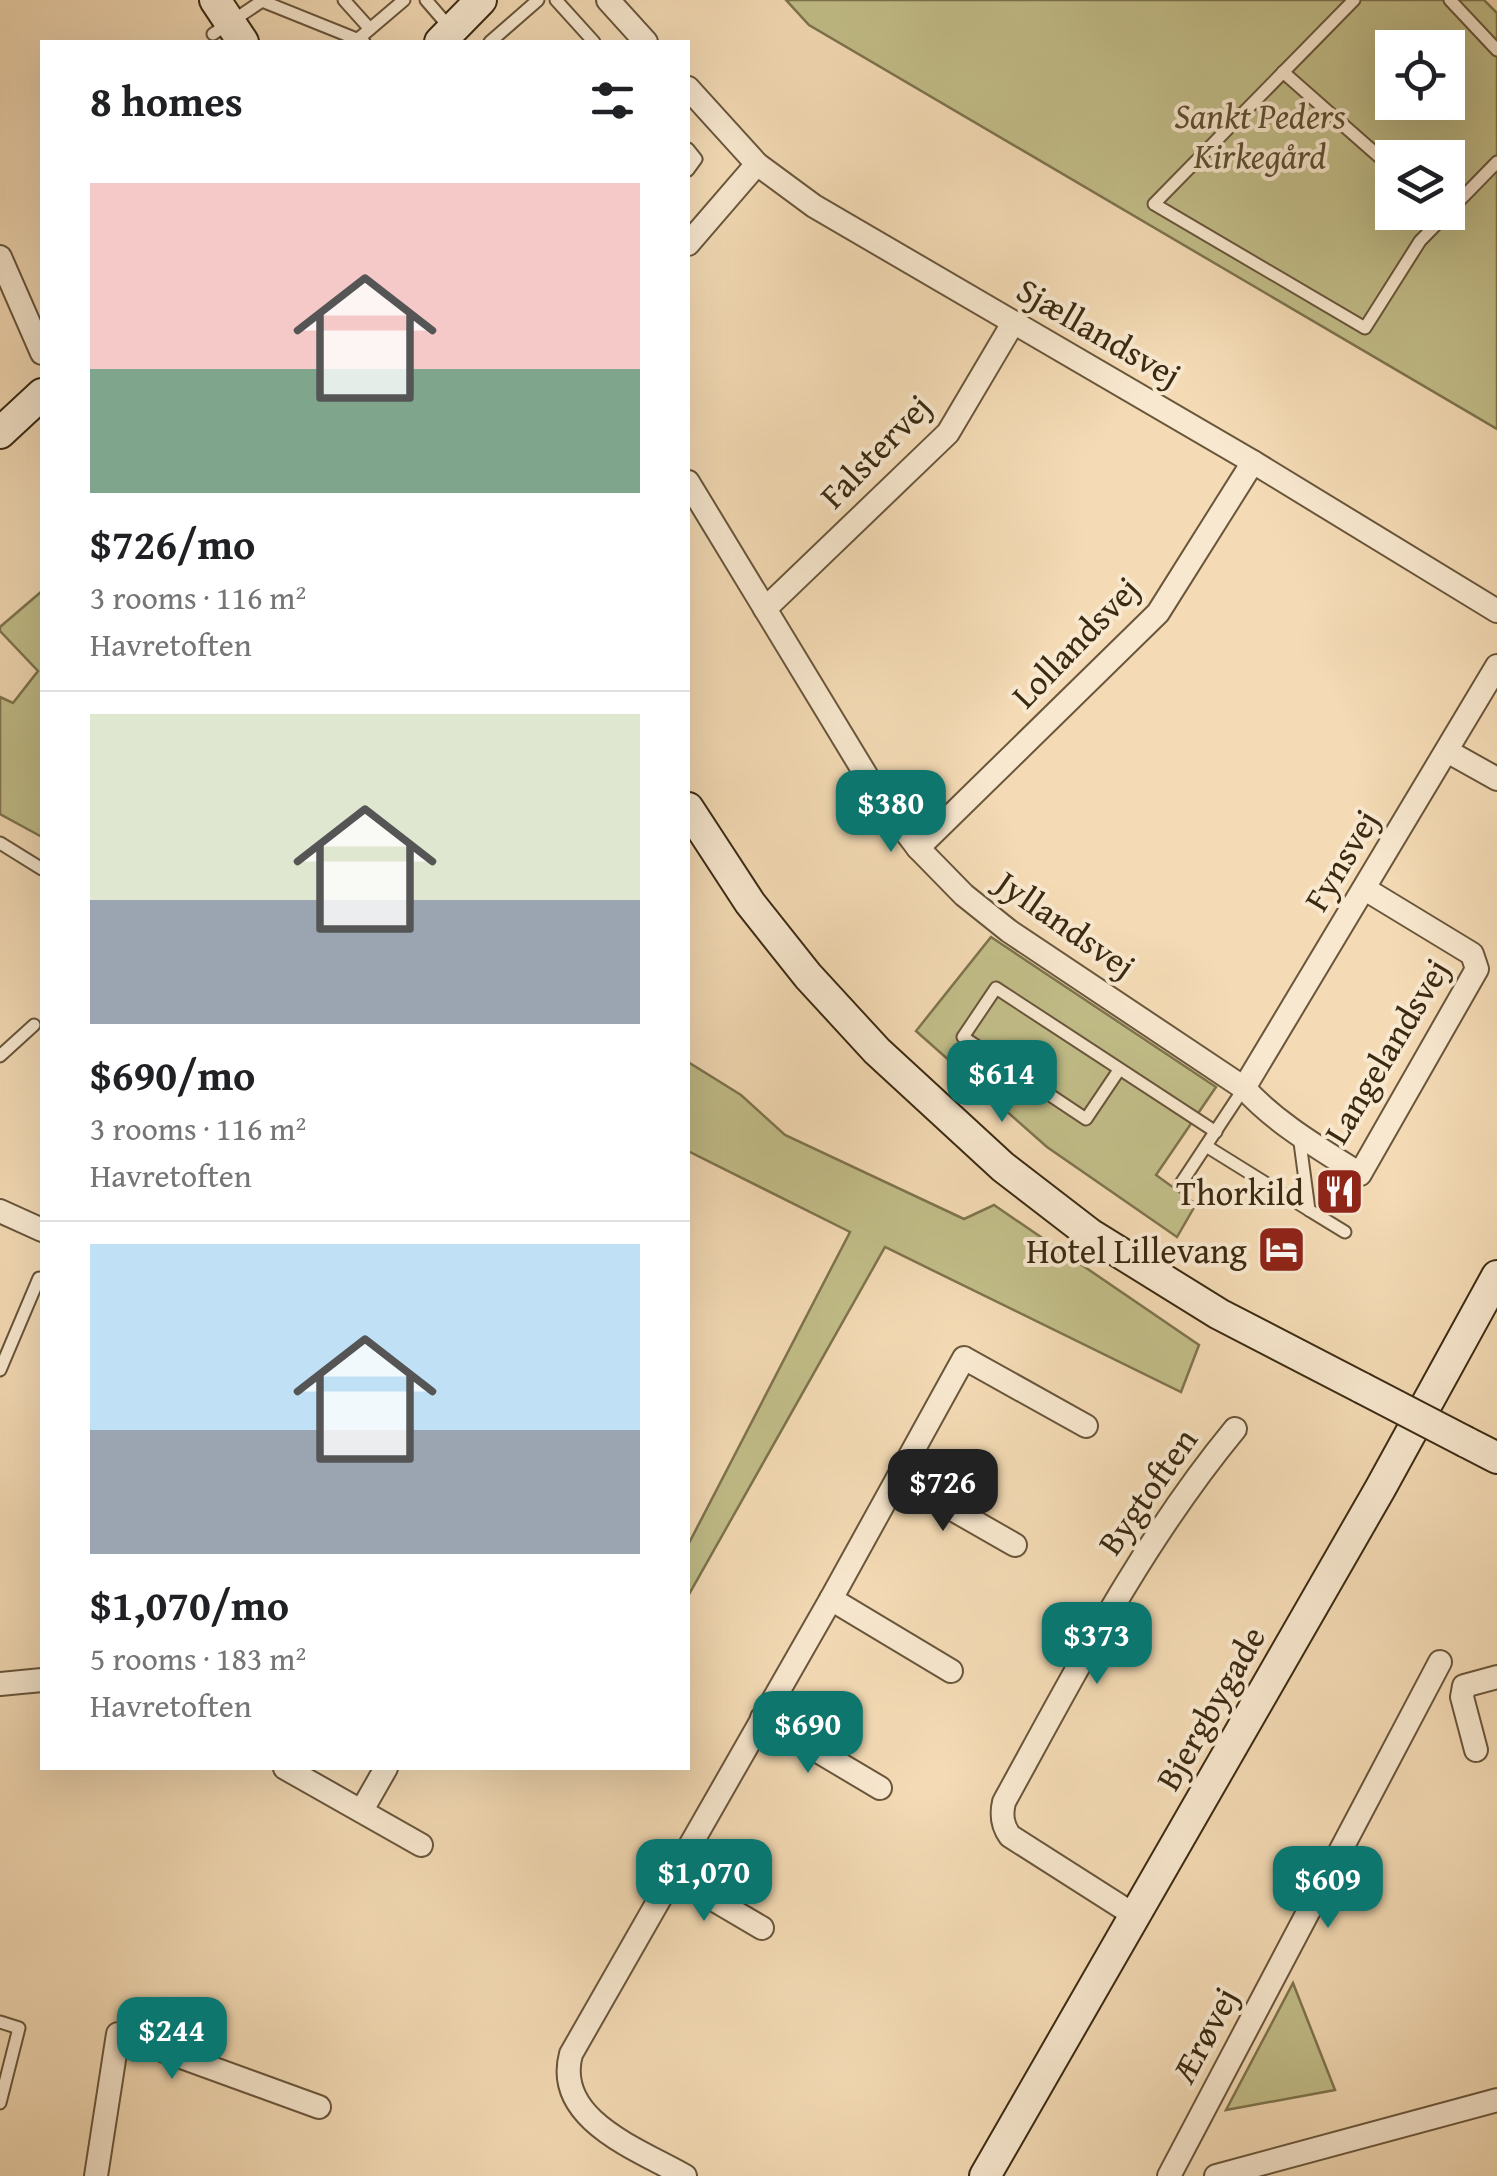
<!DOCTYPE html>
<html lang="en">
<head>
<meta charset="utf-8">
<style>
  :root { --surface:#fff; --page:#f2f2f2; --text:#202124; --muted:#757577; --line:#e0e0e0; --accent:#0f766e }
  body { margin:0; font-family:"Gentium Book Plus",serif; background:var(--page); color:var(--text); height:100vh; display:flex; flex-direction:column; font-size:38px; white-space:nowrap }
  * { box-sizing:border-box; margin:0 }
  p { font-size:32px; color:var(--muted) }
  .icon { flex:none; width:55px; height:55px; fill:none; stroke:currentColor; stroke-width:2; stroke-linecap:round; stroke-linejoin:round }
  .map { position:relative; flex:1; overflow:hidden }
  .side { position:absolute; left:40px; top:40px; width:650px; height:1730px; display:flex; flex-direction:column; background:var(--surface); border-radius:0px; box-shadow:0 10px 40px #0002 }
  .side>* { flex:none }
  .tools { position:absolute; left:1375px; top:30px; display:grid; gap:20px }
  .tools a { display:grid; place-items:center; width:90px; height:90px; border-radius:0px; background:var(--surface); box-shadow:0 10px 40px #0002; font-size:50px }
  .price { position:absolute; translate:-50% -85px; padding:0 22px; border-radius:20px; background:var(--accent); color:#fff; font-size:32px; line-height:65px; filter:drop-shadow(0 2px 5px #0008) }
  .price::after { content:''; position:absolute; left:50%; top:60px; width:30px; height:22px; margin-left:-15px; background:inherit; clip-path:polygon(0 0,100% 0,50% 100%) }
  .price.current { background:#222; color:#fff }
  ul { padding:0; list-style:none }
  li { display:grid; align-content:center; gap:20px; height:530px; padding:0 50px }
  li+li { border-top:2px solid var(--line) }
  li span { display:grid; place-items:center; height:310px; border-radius:0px; color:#555 }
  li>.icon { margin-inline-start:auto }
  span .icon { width:180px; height:180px; fill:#fffc; stroke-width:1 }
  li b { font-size:42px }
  h2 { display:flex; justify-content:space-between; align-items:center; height:120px; padding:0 50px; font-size:42px }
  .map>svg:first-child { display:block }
  .green { fill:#c2be89; stroke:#7e744e; stroke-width:2.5; fill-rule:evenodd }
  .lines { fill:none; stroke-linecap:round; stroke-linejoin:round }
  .lane-casing { stroke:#69563b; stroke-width:15 }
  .street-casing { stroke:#69563b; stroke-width:26 }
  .secondary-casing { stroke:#3b2a12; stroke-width:34 }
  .lane { stroke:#f8e8cf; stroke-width:11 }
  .street { stroke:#f8e8cf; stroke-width:22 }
  .secondary { stroke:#f8e8cf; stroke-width:30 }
  .secondary-bridge-casing { stroke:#3b2a12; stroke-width:34; stroke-linecap:butt }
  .secondary-bridge { stroke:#f8e8cf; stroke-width:30 }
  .labels { text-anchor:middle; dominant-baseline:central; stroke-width:8; stroke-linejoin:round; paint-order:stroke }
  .park-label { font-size:35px; font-style:italic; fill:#5d4f30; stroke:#f8e8cf }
  .street-label { font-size:35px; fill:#3b2a12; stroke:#f8e8cf }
  .poi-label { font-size:35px; fill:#3b2a12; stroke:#f8e8cf; text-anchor:end }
</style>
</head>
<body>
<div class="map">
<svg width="1497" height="2176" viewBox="0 0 1497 2176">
  <rect width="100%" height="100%" fill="#f4dbb5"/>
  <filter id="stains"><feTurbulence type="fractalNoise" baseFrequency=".002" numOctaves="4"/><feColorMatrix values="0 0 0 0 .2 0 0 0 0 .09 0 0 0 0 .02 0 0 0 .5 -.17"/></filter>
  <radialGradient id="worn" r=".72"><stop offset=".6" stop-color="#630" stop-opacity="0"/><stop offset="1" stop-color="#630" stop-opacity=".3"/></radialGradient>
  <g class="green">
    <path d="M 786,0 L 1484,0 L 1497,13 L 1497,429 L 809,25 ZM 1392,48 L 1448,48 L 1448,102 L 1392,102 ZM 1392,158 L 1448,158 L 1448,212 L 1392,212 Z"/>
    <polygon points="42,591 42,837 0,814 0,697 13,703 38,671 0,631 0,627"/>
    <polygon points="991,937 1216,1087 1156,1175 1196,1204 1177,1237 1047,1147 916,1031"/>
    <polygon points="688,1062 741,1095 785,1135 964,1219 994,1205 1199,1345 1181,1392 885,1247 688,1596 688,1545 850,1232 688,1151"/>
    <polygon points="1293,1983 1335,2090 1226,2110"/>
  </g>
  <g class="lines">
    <defs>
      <g id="lane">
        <polyline points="344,0 370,29"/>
        <polyline points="426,0 451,29"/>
        <polyline points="556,0 594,42"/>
        <polyline points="1354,0 1154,204 1365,328 1420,241 1497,162"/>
        <polyline points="1450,0 1497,50"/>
        <polyline points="213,34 262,1 364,42"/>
        <polyline points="357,40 404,0"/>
        <polyline points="490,42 538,0"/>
        <polyline points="1283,72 1392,168"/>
        <polyline points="688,149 696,159 688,170"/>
        <polyline points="0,843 42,869"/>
        <polyline points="0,1056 34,1025"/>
        <polyline points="1119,1070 1086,1119 963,1037 996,988 1216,1132"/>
        <polyline points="1299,1135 1309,1210 1345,1232"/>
        <polyline points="1206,1146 1309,1210"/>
        <polyline points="1180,1185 1244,1088"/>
        <polyline points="0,1370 39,1278"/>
        <polyline points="0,2022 19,2028 0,2103"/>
      </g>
      <g id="street">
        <polyline points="608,0 646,42"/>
        <polyline points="688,88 757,164 814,206 1253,462 1497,611"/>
        <polyline points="688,244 757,164"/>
        <polyline points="0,257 42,353"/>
        <path d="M 688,482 L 880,798 L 918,848 L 964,895 L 1009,931 L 1244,1088 C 1277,1124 1319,1148 1360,1174 L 1477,969 L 1472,954 L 1365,889"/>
        <polyline points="765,609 948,433 1013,323"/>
        <polyline points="1447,751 1497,779"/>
        <polyline points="918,848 1158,613 1253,462"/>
        <polyline points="1244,1088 1497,666"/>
        <polyline points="0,1211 42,1230"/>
        <polyline points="898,1478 1015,1545"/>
        <polyline points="831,1599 951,1671"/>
        <polyline points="0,1684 42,1680"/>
        <polyline points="762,1718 880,1788"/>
        <polyline points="1476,1750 1462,1697 1464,1686 1497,1677"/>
        <polyline points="285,1768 421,1845"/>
        <polyline points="362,1810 386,1768"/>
        <polyline points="672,1875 762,1928"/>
        <path d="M 1134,1915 L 1010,1836 C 1002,1825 1001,1815 1004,1802 C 1075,1673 1141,1543 1235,1429"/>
        <polyline points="96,2176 118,2034 319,2107"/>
        <path d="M 685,2176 C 640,2150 553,2120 571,2054 L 831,1599 L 964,1358 L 1086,1426"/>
        <polyline points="1169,2176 1440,1662"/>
        <polyline points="1216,2176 1497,2100"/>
      </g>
      <g id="secondary">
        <polyline points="215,0 243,42"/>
        <polyline points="440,42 481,0"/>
        <polyline points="0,433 42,394"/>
        <polyline points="688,808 750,903 808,976 877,1051 1003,1167 1090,1234 1219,1314 1362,1388"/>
        <polyline points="1466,1442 1497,1458"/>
        <polyline points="985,2176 1380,1489 1497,1276"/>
      </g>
    </defs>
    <use href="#lane" class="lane-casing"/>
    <use href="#street" class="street-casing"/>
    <use href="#secondary" class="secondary-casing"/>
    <use href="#lane" class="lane"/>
    <use href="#street" class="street"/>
    <use href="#secondary" class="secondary"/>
    <defs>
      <polyline id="secondary-bridge" points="1362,1388 1466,1442"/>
    </defs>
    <use href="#secondary-bridge" class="secondary-bridge-casing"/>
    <use href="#secondary-bridge" class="secondary-bridge"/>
  </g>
  <defs>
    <symbol id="restaurant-square" viewBox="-11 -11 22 22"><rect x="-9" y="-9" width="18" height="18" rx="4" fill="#8f2418" stroke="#f8e8cf"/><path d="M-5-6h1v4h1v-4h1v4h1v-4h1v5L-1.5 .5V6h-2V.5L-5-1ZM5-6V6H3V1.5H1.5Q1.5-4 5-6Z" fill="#fff"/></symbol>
    <symbol id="hotel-square" viewBox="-11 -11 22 22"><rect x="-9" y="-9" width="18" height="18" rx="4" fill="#8f2418" stroke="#f8e8cf"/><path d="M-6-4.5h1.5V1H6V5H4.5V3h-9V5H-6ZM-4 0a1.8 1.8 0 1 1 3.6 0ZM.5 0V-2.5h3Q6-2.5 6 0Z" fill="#fff"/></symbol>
  </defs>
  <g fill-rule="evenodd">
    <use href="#restaurant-square" x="1312" y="1164" width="55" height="55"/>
    <use href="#hotel-square" x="1254" y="1222" width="55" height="55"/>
  </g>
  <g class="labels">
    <g class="park-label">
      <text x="1260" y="115">Sankt Peders<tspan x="1260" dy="40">Kirkegård</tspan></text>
    </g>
    <g class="street-label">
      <text transform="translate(1099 332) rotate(30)">Sjællandsvej</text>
      <text transform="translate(875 451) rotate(-46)">Falstervej</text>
      <text transform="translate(1075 642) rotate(-46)">Lollandsvej</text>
      <text transform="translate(1341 860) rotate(-59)">Fynsvej</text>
      <text transform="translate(1066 924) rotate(35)">Jyllandsvej</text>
      <text transform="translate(1386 1051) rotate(-59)">Langelandsvej</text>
      <text transform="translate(1147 1491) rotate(-55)">Bygtoften</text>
      <text transform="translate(1210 1708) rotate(-60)">Bjergbygade</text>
      <text transform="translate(1204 2035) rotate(-62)">Ærøvej</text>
    </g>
    <g class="poi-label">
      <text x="1304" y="1192">Thorkild</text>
      <text x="1247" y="1250">Hotel Lillevang</text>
    </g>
  </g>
  <rect width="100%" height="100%" filter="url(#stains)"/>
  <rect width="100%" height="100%" fill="url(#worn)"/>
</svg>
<div class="tools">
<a><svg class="icon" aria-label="locate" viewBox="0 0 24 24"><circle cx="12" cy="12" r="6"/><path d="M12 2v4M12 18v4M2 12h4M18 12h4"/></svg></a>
<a><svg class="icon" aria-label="layers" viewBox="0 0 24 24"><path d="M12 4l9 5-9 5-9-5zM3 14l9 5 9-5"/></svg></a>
</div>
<b class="price" style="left:891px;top:855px">$380</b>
<b class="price" style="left:1002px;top:1125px">$614</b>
<b class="price current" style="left:943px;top:1534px">$726</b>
<b class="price" style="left:1097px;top:1687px">$373</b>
<b class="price" style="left:808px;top:1776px">$690</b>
<b class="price" style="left:704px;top:1924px">$1,070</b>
<b class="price" style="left:1328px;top:1931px">$609</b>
<b class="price" style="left:172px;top:2082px">$244</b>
<section class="side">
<h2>8 homes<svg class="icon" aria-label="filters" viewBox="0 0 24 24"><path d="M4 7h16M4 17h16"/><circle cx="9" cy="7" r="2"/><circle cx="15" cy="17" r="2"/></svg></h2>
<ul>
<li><span style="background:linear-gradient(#f6c9c9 60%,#7fa58c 0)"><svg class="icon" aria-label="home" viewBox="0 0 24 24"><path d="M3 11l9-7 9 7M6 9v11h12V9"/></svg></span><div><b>$726/mo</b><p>3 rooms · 116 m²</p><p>Havretoften</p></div></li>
<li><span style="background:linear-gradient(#dfe7d0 60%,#9aa5b1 0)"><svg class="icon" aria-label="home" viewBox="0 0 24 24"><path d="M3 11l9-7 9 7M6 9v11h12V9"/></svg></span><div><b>$690/mo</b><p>3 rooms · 116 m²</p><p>Havretoften</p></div></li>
<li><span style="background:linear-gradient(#bfe0f5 60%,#9aa5b1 0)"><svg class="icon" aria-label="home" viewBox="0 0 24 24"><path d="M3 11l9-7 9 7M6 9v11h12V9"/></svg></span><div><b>$1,070/mo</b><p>5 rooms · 183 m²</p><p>Havretoften</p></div></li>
</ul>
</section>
</div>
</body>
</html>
